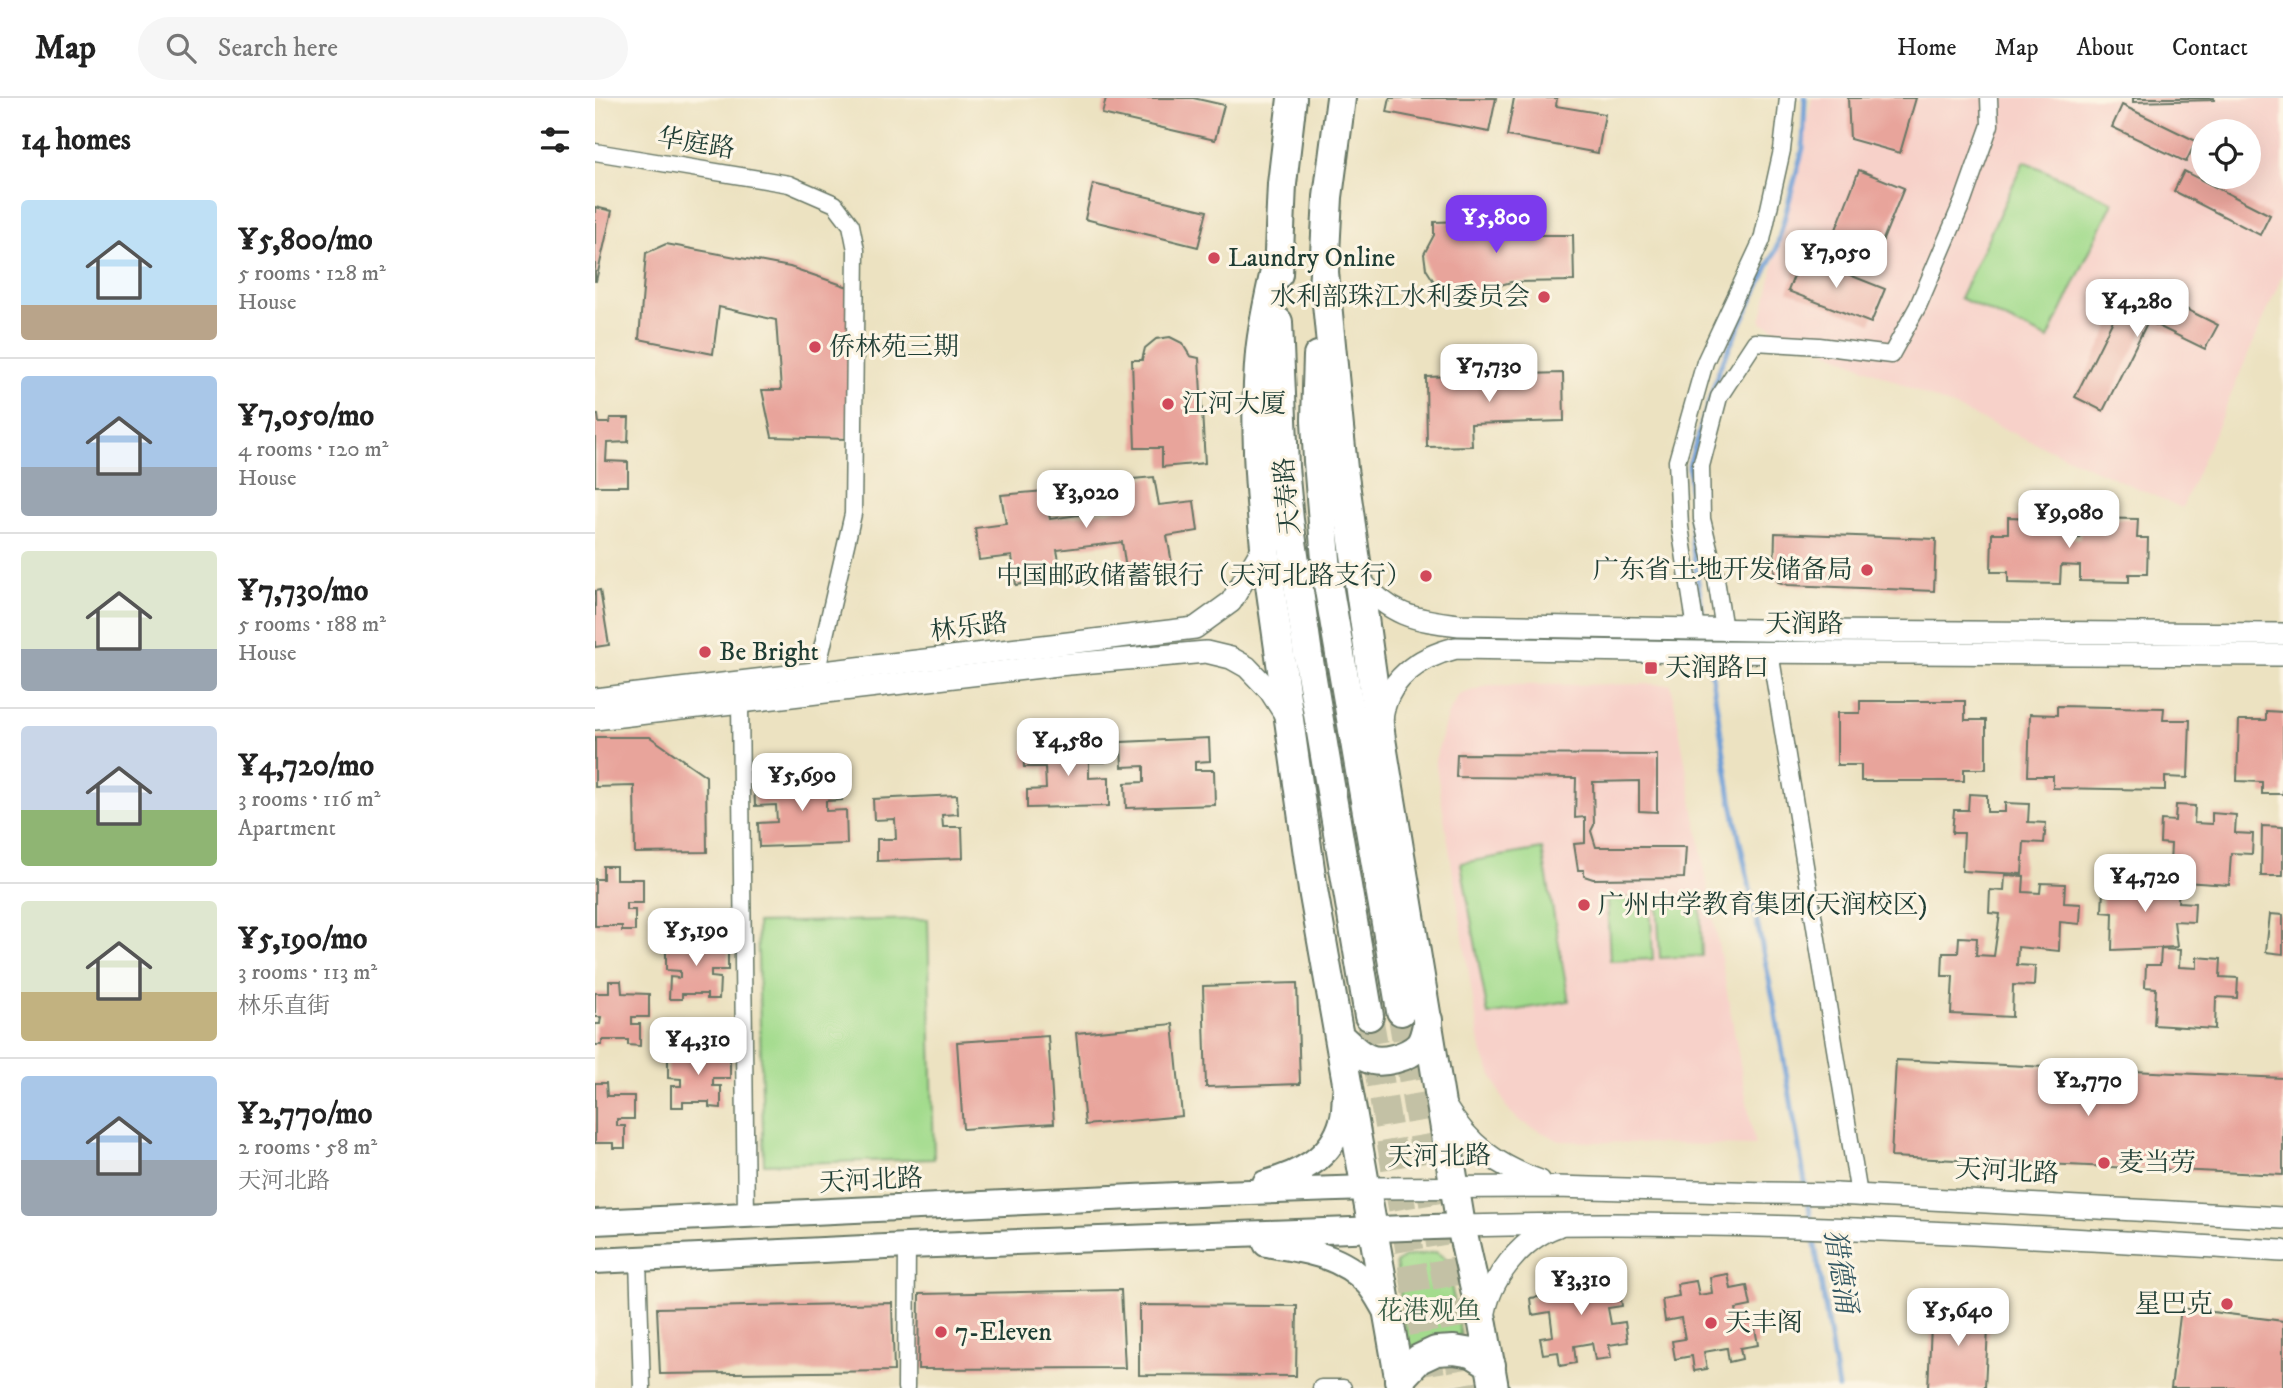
<!DOCTYPE html>
<html lang="en">
<head>
<meta charset="utf-8">
<style>
  :root { --surface:#fff; --page:#f6f6f6; --text:#222; --muted:#767676; --line:#e0e0e0; --accent:#7c3aed }
  body { margin:0; font-family:"IM FELL DW Pica","Noto Serif SC",serif; background:var(--page); color:var(--text); height:100vh; display:flex; flex-direction:column; font-size:26px; white-space:nowrap }
  * { box-sizing:border-box; margin:0 }
  p { font-size:23px; color:var(--muted) }
  .icon { flex:none; width:38px; height:38px; fill:none; stroke:currentColor; stroke-width:2; stroke-linecap:round; stroke-linejoin:round }
  .map { position:relative; flex:1; overflow:hidden }
  .drawer { display:flex; flex-direction:column; background:var(--surface); width:595px }
  .drawer>* { flex:none }
  .buttons { position:absolute; left:1596px; top:21px; display:grid; gap:14px }
  .buttons a { display:grid; place-items:center; width:70px; height:70px; border-radius:50%; background:var(--surface); box-shadow:0 7px 28px #0002; font-size:35px }
  .price { position:absolute; translate:-50% -60px; padding:0 16px; border-radius:14px; background:#fff; color:#222; font-size:23px; line-height:46px; filter:drop-shadow(0 2px 4px #0008) }
  .price::after { content:''; position:absolute; left:50%; top:42px; width:21px; height:16px; margin-left:-10px; background:inherit; clip-path:polygon(0 0,100% 0,50% 100%) }
  .price.current { background:var(--accent); color:#fff }
  ul { padding:0; list-style:none }
  li { display:flex; align-items:center; gap:21px; height:175px; padding:0 21px }
  li+li { border-top:2px solid var(--line) }
  li span { display:grid; place-items:center; flex:none; width:196px; height:140px; border-radius:7px; color:#555 }
  li>.icon { margin-inline-start:auto }
  span .icon { width:84px; height:84px; fill:#fffc; stroke-width:1 }
  li b { font-size:30px }
  h2 { display:flex; justify-content:space-between; align-items:center; height:84px; padding:0 21px; font-size:30px }
  header { display:flex; align-items:center; gap:42px; box-sizing:border-box; height:98px; padding:0 35px; background:var(--surface); border-bottom:2px solid var(--line) }
  header strong { font-size:33px }
  nav { display:flex; gap:38px; margin-inline-start:auto; font-size:24px }
  .search { width:490px; height:63px; background:var(--page); display:flex; align-items:center; gap:18px; box-sizing:border-box; padding:0 24px; border-radius:38px; color:var(--muted); font-size:26px }
  main { display:flex; flex:1; min-height:0 }
  .map>svg:first-child { display:block }
  .built { fill:#f7d1c9; fill-rule:evenodd }
  .green { fill:#a3db8d; stroke:#618c60; stroke-width:2 }
  .lines { fill:none; stroke-linecap:round; stroke-linejoin:round }
  .stream { stroke:#6c9dd6; stroke-width:5 }
  .building { fill:#e8a49b }
  .highway-tunnel { stroke:#c3c1a5; stroke-width:28; stroke-dasharray:28 14; stroke-linecap:butt }
  .street-casing { stroke:#677765; stroke-width:19 }
  .secondary-casing { stroke:#677765; stroke-width:24 }
  .primary-casing { stroke:#677765; stroke-width:28 }
  .highway-casing { stroke:#677765; stroke-width:32 }
  .street { stroke:#fff; stroke-width:16 }
  .secondary { stroke:#fff; stroke-width:21 }
  .primary { stroke:#fff; stroke-width:24 }
  .highway { stroke:#fff; stroke-width:28 }
  .secondary-bridge-casing { stroke:#677765; stroke-width:24; stroke-linecap:butt }
  .secondary-bridge { stroke:#fff; stroke-width:21 }
  .poi-dot { fill:#d1495b; stroke:#fcf5e5; stroke-width:2.5 }
  .labels { text-anchor:middle; dominant-baseline:central; stroke-width:6; stroke-linejoin:round; paint-order:stroke }
  .street-label { font-size:26px; fill:#1f3d34; stroke:#fcf5e5 }
  .poi-label { font-size:26px; fill:#1f3d34; stroke:#fcf5e5; text-anchor:start }
  .park-label { font-size:26px; fill:#395d46; stroke:#fcf5e5 }
  .water-label { font-size:28px; font-style:italic; fill:#365a65; stroke:#fcf5e5 }
</style>
</head>
<body>
<header>
<strong>Map</strong>
<div class="search"><svg class="icon" aria-label="search" viewBox="0 0 24 24"><circle cx="10" cy="10" r="6"/><path d="M15 15l6 6"/></svg>Search here</div>
<nav><a>Home</a><a>Map</a><a>About</a><a>Contact</a></nav>
</header>
<main>
<section class="drawer">
<h2>14 homes<svg class="icon" aria-label="filters" viewBox="0 0 24 24"><path d="M4 7h16M4 17h16"/><circle cx="9" cy="7" r="2"/><circle cx="15" cy="17" r="2"/></svg></h2>
<ul>
<li><span style="background:linear-gradient(#bfe0f5 75%,#b9a48a 0)"><svg class="icon" aria-label="home" viewBox="0 0 24 24"><path d="M3 11l9-7 9 7M6 9v11h12V9"/></svg></span><div><b>¥5,800/mo</b><p>5 rooms · 128 m²</p><p>House</p></div></li>
<li><span style="background:linear-gradient(#a9c7e8 65%,#9aa5b1 0)"><svg class="icon" aria-label="home" viewBox="0 0 24 24"><path d="M3 11l9-7 9 7M6 9v11h12V9"/></svg></span><div><b>¥7,050/mo</b><p>4 rooms · 120 m²</p><p>House</p></div></li>
<li><span style="background:linear-gradient(#dfe7d0 70%,#9aa5b1 0)"><svg class="icon" aria-label="home" viewBox="0 0 24 24"><path d="M3 11l9-7 9 7M6 9v11h12V9"/></svg></span><div><b>¥7,730/mo</b><p>5 rooms · 188 m²</p><p>House</p></div></li>
<li><span style="background:linear-gradient(#c9d6e8 60%,#8fb573 0)"><svg class="icon" aria-label="home" viewBox="0 0 24 24"><path d="M3 11l9-7 9 7M6 9v11h12V9"/></svg></span><div><b>¥4,720/mo</b><p>3 rooms · 116 m²</p><p>Apartment</p></div></li>
<li><span style="background:linear-gradient(#dfe7d0 65%,#c2b280 0)"><svg class="icon" aria-label="home" viewBox="0 0 24 24"><path d="M3 11l9-7 9 7M6 9v11h12V9"/></svg></span><div><b>¥5,190/mo</b><p>3 rooms · 113 m²</p><p>林乐直街</p></div></li>
<li><span style="background:linear-gradient(#a9c7e8 60%,#9aa5b1 0)"><svg class="icon" aria-label="home" viewBox="0 0 24 24"><path d="M3 11l9-7 9 7M6 9v11h12V9"/></svg></span><div><b>¥2,770/mo</b><p>2 rooms · 58 m²</p><p>天河北路</p></div></li>
</ul>
</section>
<div class="map">
<svg width="1688" height="1290" viewBox="0 0 1688 1290">
  <rect width="100%" height="100%" fill="#fcf5e5"/>
  <filter id="ink" filterUnits="userSpaceOnUse"><feTurbulence type="fractalNoise" baseFrequency=".0143" numOctaves="2"/><feDisplacementMap in="SourceGraphic" scale="14" xChannelSelector="R" yChannelSelector="G"/><feConvolveMatrix kernelMatrix="1 2 1 2 8 2 1 2 1" color-interpolation-filters="sRGB"/></filter>
  <filter id="wash" filterUnits="userSpaceOnUse"><feTurbulence type="fractalNoise" baseFrequency=".00686" numOctaves="4" result="noise"/><feDisplacementMap in="SourceGraphic" scale="28" xChannelSelector="R" yChannelSelector="G"/><feGaussianBlur stdDeviation="1.57" result="paint"/><feColorMatrix in="noise" values="0 0 0 0 0 0 0 0 0 0 0 0 0 0 0 0 0 1.4 0 .05"/><feComposite in="paint" operator="in"/></filter>
  <g filter="url(#wash)">
    <rect width="100%" height="100%" fill="#ece2c1"/>
    <g class="built">
      <path d="M 1217,0 L 1688,0 L 1688,176 L 1587,410 L 1166,224 ZM 1608,33 L 1654,33 L 1654,79 L 1608,79 Z"/>
      <polygon points="1076,586 1160,1048 965,1043 926,1024 912,1011 886,952 840,662 852,618 864,597 893,587"/>
    </g>
    <g class="green">
      <polygon points="1429,63 1518,104 1453,241 1365,200"/>
      <polygon points="947,751 974,903 893,917 866,765"/>
      <polygon points="1105,797 1107,858 1065,860 1062,799"/>
      <polygon points="1055,800 1058,861 1015,863 1012,801"/>
      <polygon points="333,821 339,1061 169,1066 162,825"/>
      <polygon points="841,1154 851,1161 866,1238 842,1238 813,1251 801,1165 809,1159"/>
    </g>
    <g class="lines">
      <g class="stream">
        <polyline points="1109,525 1097,444 1094,367 1125,269 1181,152 1208,50 1210,0"/>
        <polyline points="1114,559 1136,701 1179,905 1211,1090"/>
        <polyline points="1213,1100 1216,1124"/>
        <polyline points="1218,1134 1243,1290"/>
      </g>
    </g>
    <g id="blocks">
      <g class="building">
        <polygon points="511,0 598,0 629,7 620,42 507,16"/>
        <polygon points="795,0 901,0 894,34 792,14"/>
        <polygon points="919,0 962,0 961,8 1010,16 1003,55 912,38"/>
        <polygon points="1253,0 1321,0 1305,55 1255,41"/>
        <polygon points="1538,0 1619,0 1619,2 1538,4"/>
        <polygon points="1527,7 1601,43 1591,64 1517,29"/>
        <polygon points="1264,72 1309,90 1279,164 1235,147"/>
        <polygon points="1589,73 1675,117 1665,137 1579,93"/>
        <polygon points="498,86 612,113 603,149 490,121"/>
        <polygon points="0,109 17,113 1,183 0,183"/>
        <polygon points="943,121 944,137 978,137 979,183 916,184 868,198 845,193 831,171 829,156 839,137 839,124"/>
        <polygon points="71,146 195,169 259,191 252,341 177,339 167,292 186,292 181,222 124,209 118,256 44,241 51,155"/>
        <polygon points="1207,158 1290,191 1276,225 1193,193"/>
        <polygon points="1537,184 1623,227 1610,251 1553,223 1508,313 1480,299"/>
        <polygon points="575,239 587,245 595,258 604,260 610,365 567,369 567,350 540,350 537,262 547,262 550,250 561,241"/>
        <polygon points="968,275 969,323 876,326 877,348 832,349 831,279"/>
        <polygon points="0,317 3,317 4,325 14,325 15,320 34,320 33,344 12,345 11,363 33,364 33,388 0,388"/>
        <polygon points="559,379 564,407 599,403 603,433 572,438 577,465 531,472 527,444 462,452 467,479 421,487 417,458 384,462 380,430 411,426 406,397 449,393 455,421 521,412 516,383"/>
        <polygon points="1413,419 1470,421 1470,440 1485,440 1486,420 1543,421 1542,440 1553,440 1552,476 1534,476 1534,484 1485,483 1485,468 1466,467 1465,486 1413,485 1413,474 1396,474 1397,435 1413,435"/>
        <polygon points="1180,435 1341,441 1339,493 1193,487 1183,484 1179,474"/>
        <polygon points="5,492 14,547 0,549 0,493"/>
        <polygon points="1265,603 1370,603 1370,622 1391,622 1391,671 1369,671 1369,683 1266,683 1266,667 1242,667 1242,615 1265,615"/>
        <polygon points="1462,608 1569,610 1568,622 1595,622 1593,680 1570,679 1570,692 1458,690 1458,678 1433,678 1435,616 1462,617"/>
        <polygon points="1671,613 1688,614 1688,696 1667,696 1667,684 1642,683 1644,622 1671,622"/>
        <polygon points="0,639 55,639 111,678 112,754 40,755 39,688 0,689"/>
        <polygon points="614,640 615,663 600,664 600,672 619,672 620,707 531,710 530,685 549,684 549,668 527,669 526,644"/>
        <polygon points="509,648 510,664 494,664 494,680 514,679 514,708 432,710 432,692 451,691 450,669 429,669 428,651"/>
        <polygon points="862,656 1062,657 1062,714 1044,713 1044,683 998,684 999,727 996,733 1001,749 1091,749 1089,780 998,781 989,778 989,772 983,772 979,746 990,745 990,719 980,720 981,680 861,679"/>
        <polygon points="246,681 247,702 231,703 231,713 251,712 252,746 164,749 163,725 182,724 181,707 160,708 159,684"/>
        <polygon points="1374,696 1392,697 1392,714 1410,714 1410,705 1434,706 1433,724 1451,725 1449,745 1429,744 1427,776 1367,773 1369,735 1357,735 1359,712 1373,712"/>
        <polygon points="362,697 363,716 347,717 348,729 367,729 368,760 282,763 282,741 301,741 300,721 279,722 278,701"/>
        <polygon points="1581,707 1600,708 1599,725 1617,726 1617,715 1641,717 1640,735 1658,736 1657,756 1636,755 1634,787 1574,783 1576,746 1565,745 1566,722 1580,723"/>
        <polygon points="1667,728 1688,729 1688,778 1666,778"/>
        <polygon points="8,768 21,768 21,781 48,781 48,805 31,805 31,812 40,812 40,833 27,833 27,828 0,828 0,781 8,781"/>
        <polygon points="1524,776 1542,777 1541,793 1559,794 1560,784 1584,785 1583,804 1600,805 1599,824 1579,823 1582,849 1517,852 1518,815 1507,814 1508,791 1523,792"/>
        <polygon points="1410,777 1429,778 1428,794 1445,795 1446,785 1470,786 1469,805 1486,806 1485,826 1465,824 1464,853 1423,849 1422,867 1440,868 1439,888 1418,887 1417,919 1356,916 1358,878 1347,878 1348,855 1363,855 1364,839 1382,840 1381,857 1399,858 1405,816 1394,815 1395,792 1409,793"/>
        <polygon points="1675,816 1688,817 1688,856 1671,854"/>
        <polygon points="93,836 106,836 106,849 133,849 133,872 116,872 116,879 125,880 124,901 112,901 112,896 87,896 87,901 74,901 75,879 85,880 85,873 71,872 71,849 93,849"/>
        <polygon points="1566,851 1585,852 1584,869 1602,870 1602,859 1626,861 1625,879 1643,880 1642,900 1621,899 1620,931 1559,927 1561,890 1550,889 1551,867 1565,867"/>
        <polygon points="14,883 26,883 27,895 54,896 54,919 37,919 37,926 45,926 45,948 33,947 33,942 7,942 7,947 0,947 0,926 5,926 6,919 0,919 0,895 14,895"/>
        <polygon points="702,885 705,986 611,989 608,888"/>
        <polygon points="578,926 587,1018 490,1027 481,935"/>
        <polygon points="453,938 459,1025 368,1031 362,944"/>
        <polygon points="107,944 107,957 135,958 135,980 118,980 118,988 126,988 126,1010 114,1009 114,1004 88,1004 88,1009 76,1009 76,988 86,988 86,981 73,980 73,958 95,957 95,945"/>
        <polygon points="1301,962 1688,980 1688,1077 1296,1059"/>
        <polygon points="0,985 11,985 12,998 39,998 39,1021 22,1021 22,1028 30,1028 30,1050 18,1050 18,1045 0,1045"/>
        <polygon points="1002,1170 1004,1184 1023,1181 1027,1208 1013,1210 1016,1226 1030,1224 1033,1244 1014,1247 1016,1260 1000,1262 997,1245 979,1248 981,1265 965,1268 963,1254 948,1256 945,1240 958,1238 955,1214 937,1217 935,1200 953,1198 951,1184 967,1181 969,1197 983,1195 980,1173"/>
        <polygon points="1133,1176 1136,1191 1152,1188 1156,1208 1141,1211 1144,1227 1159,1224 1163,1247 1145,1250 1147,1261 1134,1264 1132,1250 1109,1254 1112,1271 1099,1273 1097,1258 1080,1261 1077,1243 1090,1241 1086,1220 1070,1223 1067,1201 1084,1198 1082,1186 1101,1183 1104,1197 1117,1195 1115,1179"/>
        <polygon points="526,1192 530,1270 323,1271 324,1196"/>
        <polygon points="297,1205 299,1273 65,1276 62,1210"/>
        <polygon points="544,1207 702,1208 701,1278 544,1277"/>
        <polygon points="1337,1208 1394,1211 1390,1290 1333,1290"/>
        <polygon points="1586,1210 1688,1223 1688,1290 1576,1290"/>
      </g>
    </g>
  </g>
  <g filter="url(#ink)">
    <use href="#blocks" fill-opacity="0" stroke="#677765" stroke-width="2"/>
    <g class="lines">
      <g class="highway-tunnel">
        <polyline points="806,913 869,1290"/>
        <polyline points="774,918 838,1290"/>
      </g>
      <defs>
        <g id="street">
          <polyline points="0,54 194,86 240,106 256,127 261,152 258,416 219,585"/>
          <polyline points="1101,531 1085,429 1082,363 1110,264 1167,142 1187,52 1193,0"/>
          <polyline points="1129,532 1120,475 1107,421 1106,368 1124,299 1160,244 1224,248 1296,257 1323,208 1368,103 1395,27 1394,0"/>
          <polyline points="1175,554 1264,1097"/>
          <polyline points="145,605 151,1118"/>
          <polyline points="43,1161 47,1290"/>
          <polyline points="311,1290 312,1148"/>
          <polyline points="726,1290 748,1290"/>
        </g>
        <g id="secondary">
          <path d="M 763,480 C 795,517 818,522 864,527 L 1218,533 L 1688,536"/>
          <polyline points="0,601 600,530 636,504 667,451 667,440"/>
          <polyline points="0,621 463,567 611,554 636,560 652,569 675,593 691,618"/>
          <path d="M 787,623 C 790,582 824,559 861,550 L 1104,554 L 1688,557"/>
          <path d="M 850,1008 C 874,1047 902,1068 945,1083"/>
          <polyline points="772,1090 961,1089 1172,1095"/>
          <polyline points="1241,1096 1688,1120"/>
          <path d="M 866,1128 C 1140,1120 1414,1137 1688,1153"/>
          <path d="M 889,1221 C 893,1182 927,1140 963,1128"/>
        </g>
        <g id="primary">
          <path d="M 670,1085 C 704,1076 737,1060 747,1023 C 750,1014 749,1004 750,995"/>
          <polyline points="0,1124 625,1095 772,1090"/>
          <path d="M 671,1146 C 708,1152 747,1157 773,1186 C 780,1194 786,1206 791,1214"/>
          <polyline points="0,1163 312,1148 866,1128"/>
        </g>
        <g id="highway">
          <path d="M 683,160 C 676,191 668,223 665,255 C 659,322 664,391 671,458 L 718,792 L 806,1290"/>
          <polyline points="729,174 748,371 786,641 866,1128 888,1226 899,1290"/>
          <polyline points="683,176 687,86 697,0"/>
          <polyline points="728,193 733,99 746,0"/>
          <polyline points="683,224 689,369 694,422 713,557 774,918"/>
          <polyline points="723,258 721,322 723,363 733,486 806,913"/>
          <path d="M 745,939 C 753,946 762,956 772,960 C 786,967 813,959 824,948 C 830,941 831,930 833,922"/>
          <polyline points="804,1282 824,1261 841,1253 859,1252 877,1255 896,1267"/>
        </g>
      </defs>
      <use href="#street" class="street-casing"/>
      <use href="#secondary" class="secondary-casing"/>
      <use href="#primary" class="primary-casing"/>
      <use href="#highway" class="highway-casing"/>
      <use href="#street" class="street"/>
      <use href="#secondary" class="secondary"/>
      <use href="#primary" class="primary"/>
      <use href="#highway" class="highway"/>
      <defs>
        <polyline id="secondary-bridge" points="1172,1095 1241,1096"/>
      </defs>
      <use href="#secondary-bridge" class="secondary-bridge-casing"/>
      <use href="#secondary-bridge" class="secondary-bridge"/>
    </g>
  </g>
  <g class="poi-dot">
    <circle cx="619" cy="160" r="7"/>
    <circle cx="949" cy="199" r="7"/>
    <circle cx="220" cy="249" r="7"/>
    <circle cx="573" cy="306" r="7"/>
    <circle cx="1272" cy="472" r="7"/>
    <circle cx="831" cy="478" r="7"/>
    <circle cx="110" cy="554" r="7"/>
    <rect x="1049" y="563" width="14" height="14" rx="3.5"/>
    <circle cx="989" cy="807" r="7"/>
    <circle cx="1509" cy="1065" r="7"/>
    <circle cx="1632" cy="1206" r="7"/>
    <circle cx="1116" cy="1225" r="7"/>
    <circle cx="346" cy="1234" r="7"/>
  </g>
  <g class="labels">
    <g class="street-label">
      <text transform="translate(101 46) rotate(9)">华庭路</text>
      <text transform="translate(693 398) rotate(-95)">天寿路</text>
      <text x="1209" y="526">天润路</text>
      <text transform="translate(374 530) rotate(-7)">林乐路</text>
      <text transform="translate(844 1059) rotate(-1)">天河北路</text>
      <text transform="translate(1412 1074) rotate(3)">天河北路</text>
      <text transform="translate(276 1083) rotate(-3)">天河北路</text>
    </g>
    <g class="poi-label">
      <text x="633" y="160">Laundry Online</text>
      <text x="935" y="199" text-anchor="end">水利部珠江水利委员会</text>
      <text x="234" y="249">侨林苑三期</text>
      <text x="587" y="306">江河大厦</text>
      <text x="1258" y="472" text-anchor="end">广东省土地开发储备局</text>
      <text x="817" y="478" text-anchor="end">中国邮政储蓄银行（天河北路支行）</text>
      <text x="124" y="554">Be Bright</text>
      <text x="1070" y="570">天润路口</text>
      <text x="1003" y="807">广州中学教育集团(天润校区)</text>
      <text x="1523" y="1065">麦当劳</text>
      <text x="1618" y="1206" text-anchor="end">星巴克</text>
      <text x="1130" y="1225">天丰阁</text>
      <text x="360" y="1234">7-Eleven</text>
    </g>
    <g class="park-label">
      <text x="834" y="1213">花港观鱼</text>
    </g>
    <g class="water-label">
      <text transform="translate(1245 1173) rotate(81)">猎德涌</text>
    </g>
  </g>
</svg>
<div class="buttons">
<a><svg class="icon" aria-label="locate" viewBox="0 0 24 24"><circle cx="12" cy="12" r="6"/><path d="M12 2v4M12 18v4M2 12h4M18 12h4"/></svg></a>
</div>
<b class="price current" style="left:901px;top:157px">¥5,800</b>
<b class="price" style="left:1241px;top:192px">¥7,050</b>
<b class="price" style="left:1542px;top:241px">¥4,280</b>
<b class="price" style="left:894px;top:306px">¥7,730</b>
<b class="price" style="left:491px;top:432px">¥3,020</b>
<b class="price" style="left:1474px;top:452px">¥9,080</b>
<b class="price" style="left:473px;top:680px">¥4,580</b>
<b class="price" style="left:207px;top:715px">¥5,690</b>
<b class="price" style="left:1550px;top:816px">¥4,720</b>
<b class="price" style="left:101px;top:870px">¥5,190</b>
<b class="price" style="left:103px;top:979px">¥4,310</b>
<b class="price" style="left:1493px;top:1020px">¥2,770</b>
<b class="price" style="left:986px;top:1219px">¥3,310</b>
<b class="price" style="left:1363px;top:1250px">¥5,640</b>
</div>
</main>
</body>
</html>
